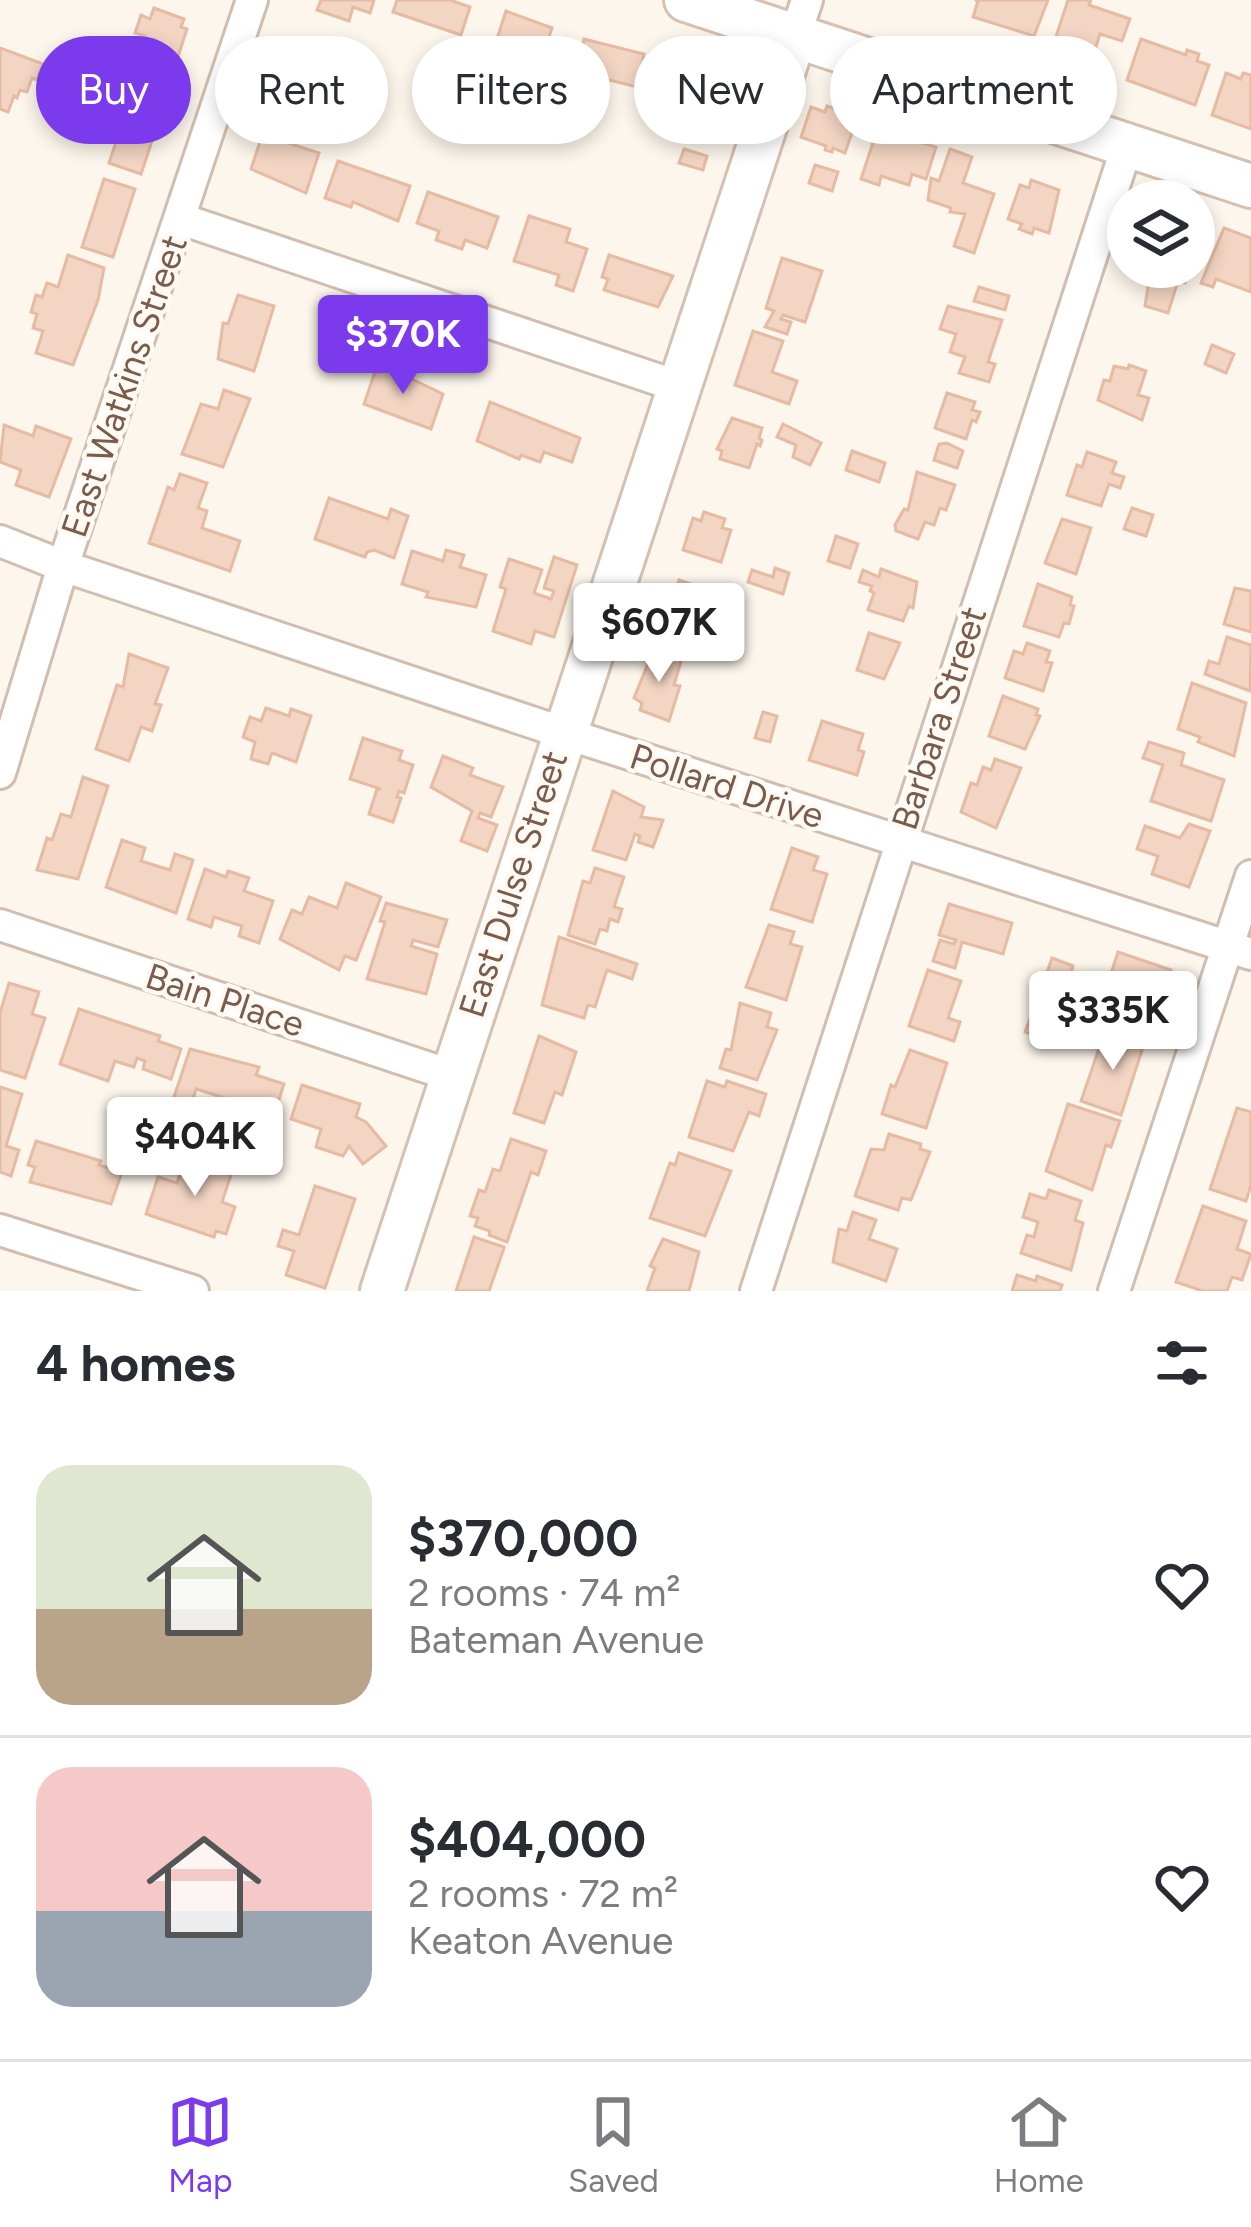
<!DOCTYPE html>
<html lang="en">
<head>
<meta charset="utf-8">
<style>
  :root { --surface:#fff; --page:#f7f7f7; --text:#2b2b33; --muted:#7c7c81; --line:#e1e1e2; --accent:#7c3aed }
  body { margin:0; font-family:Figtree,sans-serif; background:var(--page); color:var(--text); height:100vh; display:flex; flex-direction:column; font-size:45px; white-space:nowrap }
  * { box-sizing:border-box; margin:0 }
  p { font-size:39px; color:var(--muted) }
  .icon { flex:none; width:66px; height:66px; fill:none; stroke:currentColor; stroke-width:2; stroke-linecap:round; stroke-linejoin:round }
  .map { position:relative; height:1291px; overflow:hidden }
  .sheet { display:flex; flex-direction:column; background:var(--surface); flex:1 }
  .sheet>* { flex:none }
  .banner { position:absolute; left:36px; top:36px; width:1179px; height:108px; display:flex; gap:24px }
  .fabs { position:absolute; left:1107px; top:180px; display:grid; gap:24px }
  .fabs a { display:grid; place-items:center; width:108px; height:108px; border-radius:50%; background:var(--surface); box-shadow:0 6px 18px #0003; font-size:60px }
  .price { position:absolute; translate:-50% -102px; padding:0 27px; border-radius:12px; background:#fff; color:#222; font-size:39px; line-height:78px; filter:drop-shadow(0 3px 6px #0008) }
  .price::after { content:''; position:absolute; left:50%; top:72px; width:36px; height:27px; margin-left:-18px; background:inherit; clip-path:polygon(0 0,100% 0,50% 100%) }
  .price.active { background:var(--accent); color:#fff }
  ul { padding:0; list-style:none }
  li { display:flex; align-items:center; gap:36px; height:300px; padding:0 36px }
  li+li { border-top:3px solid var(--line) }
  li span { display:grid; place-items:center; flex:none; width:336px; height:240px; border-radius:36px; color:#555 }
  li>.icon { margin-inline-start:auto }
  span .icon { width:144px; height:144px; fill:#fffc; stroke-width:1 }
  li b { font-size:51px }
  h2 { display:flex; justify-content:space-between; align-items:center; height:144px; padding:0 36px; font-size:51px }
  .pill { padding:0 42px; border-radius:54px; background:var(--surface); box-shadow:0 6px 18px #0003; font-size:42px; line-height:108px }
  .pill.active { background:var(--accent); color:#fff }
  .dock { display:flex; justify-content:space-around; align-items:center; height:168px; border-top:3px solid var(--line); background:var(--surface); font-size:33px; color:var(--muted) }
  .dock a { display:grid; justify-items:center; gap:6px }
  .dock .active { color:var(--accent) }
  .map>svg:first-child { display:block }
  .building { fill:#f3d5c3; stroke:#e6bba3; stroke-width:3 }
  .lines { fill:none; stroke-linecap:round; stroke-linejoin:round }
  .street-casing { stroke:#d1beb0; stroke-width:36 }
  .secondary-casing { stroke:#d6c0b0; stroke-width:48 }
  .street { stroke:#fff; stroke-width:30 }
  .secondary { stroke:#fff; stroke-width:42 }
  .labels { text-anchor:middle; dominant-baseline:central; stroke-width:9; stroke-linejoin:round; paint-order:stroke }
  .street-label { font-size:36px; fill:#7a5c4d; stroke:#fffaf3 }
</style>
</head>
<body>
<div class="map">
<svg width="1251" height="1291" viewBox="0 0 1251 1291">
  <rect width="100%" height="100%" fill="#fdf6ec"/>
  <g class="building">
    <polygon points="321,0 374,0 370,13 353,7 349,21 317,10"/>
    <polygon points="397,0 450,0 470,7 461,35 393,12"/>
    <polygon points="975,0 1048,0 1034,36 973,17 978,1"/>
    <polygon points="1068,0 1091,0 1089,5 1130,19 1122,41 1100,34 1092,59 1078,54 1076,60 1051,52"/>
    <polygon points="154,8 184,19 181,27 187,29 172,75 135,63 145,36 135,33 141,15 150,19"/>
    <polygon points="506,11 552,28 546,46 558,50 549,78 520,68 524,55 495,45"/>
    <polygon points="584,39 644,54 637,87 577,72"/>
    <polygon points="1141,39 1186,55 1187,50 1199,54 1197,61 1209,65 1195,105 1127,80"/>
    <polygon points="0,48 43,64 37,80 32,78 27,92 20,90 17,98 14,96 8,112 0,109"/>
    <polygon points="681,59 700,65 697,72 713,77 711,84 728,89 719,120 703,115 701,121 685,116 683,121 664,115"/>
    <polygon points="1226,73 1241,79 1243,73 1251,75 1251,129 1212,115"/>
    <polygon points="276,93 300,101 285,142 319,153 306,193 251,169"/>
    <polygon points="130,100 157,110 153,121 158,123 141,174 109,163"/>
    <polygon points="827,106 848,113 846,118 856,121 845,153 833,148 832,152 825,150 826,146 801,137 811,107 825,112"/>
    <polygon points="877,130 936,147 926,179 912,174 909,185 881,176 879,185 861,179"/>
    <polygon points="684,149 707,156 703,170 679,163"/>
    <polygon points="950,149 972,157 963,183 994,194 974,253 954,246 965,214 950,212 951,208 928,200 931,178 939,181"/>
    <polygon points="338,161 410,186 398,221 353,202 351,207 325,198"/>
    <polygon points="815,165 838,172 832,191 809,183"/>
    <polygon points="104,179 135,189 113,257 82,247"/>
    <polygon points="1031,180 1059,190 1049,233 1034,228 1032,234 1019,229 1022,224 1008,219 1020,185 1029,188"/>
    <polygon points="428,192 498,217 487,248 465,240 462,249 436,240 439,231 417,223"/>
    <polygon points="529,216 570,229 566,242 587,249 573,291 556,285 559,275 514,261"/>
    <polygon points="1224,228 1251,238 1251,292 1216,279 1213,287 1201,283"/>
    <polygon points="68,255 104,268 98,300 73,365 36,353 43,331 33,328 37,314 31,312 36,295 42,297 47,283 58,287"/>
    <polygon points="609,255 673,276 658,307 604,290 608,279 602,277"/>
    <polygon points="782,258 822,271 805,322 783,315 781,319 791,322 787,334 765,327 774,311 766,308"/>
    <polygon points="1151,267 1190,267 1185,283 1178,281 1168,313 1145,306"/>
    <polygon points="979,287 1009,296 1005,310 974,301"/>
    <polygon points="238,295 274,306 254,371 218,359 223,323 228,324"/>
    <polygon points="948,306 1002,320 988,362 995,364 989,382 959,373 965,357 950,352 956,334 940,329"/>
    <polygon points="753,331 783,341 772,372 797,381 789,404 735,385"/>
    <polygon points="1212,345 1234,354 1226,373 1205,364"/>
    <polygon points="378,363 443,394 431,429 364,404"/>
    <polygon points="1129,365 1146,371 1138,395 1149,398 1142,420 1098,400 1104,380 1110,381 1114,366 1128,369"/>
    <polygon points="224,390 250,399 223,467 182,454 201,404 218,409"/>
    <polygon points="947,393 975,402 972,410 980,412 976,422 972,420 966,439 935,428"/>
    <polygon points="490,402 580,438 572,462 544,452 540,462 521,455 519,459 477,441"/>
    <polygon points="732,418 762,428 759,438 762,440 760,446 757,444 749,468 720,459 722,451 717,449"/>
    <polygon points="783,424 821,443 810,465 793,457 796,445 777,437"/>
    <polygon points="4,425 33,436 36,426 71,439 49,497 16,485 21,470 0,462"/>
    <polygon points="947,443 963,451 957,468 934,460 939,444"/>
    <polygon points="852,451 885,463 879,482 846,470"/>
    <polygon points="1087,452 1116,462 1112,473 1124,477 1120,488 1109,484 1101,506 1067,495 1077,465 1082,467"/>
    <polygon points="917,472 955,485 946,510 940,508 934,525 925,522 918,539 896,531 895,525 904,509 908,510"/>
    <polygon points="180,474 207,483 198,508 207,511 202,528 240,541 230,571 149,543 168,487 174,490"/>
    <polygon points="329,498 388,519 391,509 408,516 394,558 374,550 367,552 365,557 315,539"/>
    <polygon points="1132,508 1153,515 1146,536 1124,529"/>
    <polygon points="704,512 725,519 722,528 731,530 721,562 683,550 693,518 701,521"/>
    <polygon points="1062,519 1091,528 1076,574 1045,563"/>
    <polygon points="836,536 858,544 850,568 828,561"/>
    <polygon points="446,550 464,555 460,567 486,575 476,607 426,597 428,592 402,584 412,551 443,561"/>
    <polygon points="554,557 577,565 554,637 535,631 531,644 493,631 506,589 500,587 509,559 542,570 534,593 551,599 554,591 544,588"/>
    <polygon points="775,568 789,573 783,594 748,582 752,570 773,577"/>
    <polygon points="881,569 917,582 913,608 909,606 903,621 868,610 874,593 870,591 872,586 859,582 863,570 879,577"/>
    <polygon points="679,580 708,590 694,631 665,621"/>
    <polygon points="1038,584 1072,597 1070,605 1074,606 1069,624 1064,623 1059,637 1024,626"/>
    <polygon points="1235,588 1251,591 1251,632 1224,624"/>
    <polygon points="869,633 900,643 884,679 857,670"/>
    <polygon points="1227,637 1251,645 1250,691 1205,674 1209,661 1219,664"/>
    <polygon points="1027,643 1050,651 1046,662 1052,663 1043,691 1005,678 1014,651 1023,654"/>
    <polygon points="654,649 682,658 674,685 680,686 669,721 640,710 642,703 634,698"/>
    <polygon points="129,654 168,668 155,704 161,705 152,731 141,727 129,761 96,749 117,685 123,687"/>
    <polygon points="1192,683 1246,703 1234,756 1198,742 1200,737 1178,729"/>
    <polygon points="1003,696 1038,709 1036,715 1040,716 1025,749 989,736"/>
    <polygon points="266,708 289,716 291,709 311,716 296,762 272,753 268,764 251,759 255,742 243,737 250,717 261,721"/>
    <polygon points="763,712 777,716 770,742 755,738"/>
    <polygon points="822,721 863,734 858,750 864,752 857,775 809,760"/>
    <polygon points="363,738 402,751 399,760 413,765 404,793 399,791 397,797 401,798 393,822 369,814 377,789 381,789 350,779"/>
    <polygon points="1149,742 1184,753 1181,765 1224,780 1211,821 1151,801 1163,765 1143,758"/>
    <polygon points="443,756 473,768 470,775 503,787 491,817 480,813 478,818 497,825 487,851 461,841 472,811 431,787"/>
    <polygon points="995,759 1021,768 996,828 961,812 971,783 977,785 983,767 991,770"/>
    <polygon points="83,777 108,786 78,879 37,870 47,838 52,840 61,814 71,817"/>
    <polygon points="613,791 644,807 641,817 663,820 653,847 638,842 640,836 635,834 626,860 593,850"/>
    <polygon points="1189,824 1210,831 1189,887 1152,874 1158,856 1137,849 1145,826 1180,838"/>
    <polygon points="122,840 145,848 141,861 170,870 175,854 193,860 176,913 106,887"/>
    <polygon points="792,848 818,857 813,870 827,874 812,922 771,909"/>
    <polygon points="595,868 624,877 614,907 622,909 618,922 610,919 607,931 600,929 595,944 568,935 583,881 590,883"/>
    <polygon points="205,869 226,877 228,871 249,878 244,891 273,901 259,943 239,936 242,926 214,917 211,927 188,919"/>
    <polygon points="346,883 381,897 356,960 345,956 339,970 280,939 292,910 302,914 309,897 337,908"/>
    <polygon points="386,903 447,920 438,947 413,940 411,946 437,954 426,994 367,979 385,922 380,921"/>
    <polygon points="949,904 1012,923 1003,954 962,942 955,968 933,961 940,940 954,944 956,940 939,935"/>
    <polygon points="769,925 794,932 790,944 802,947 786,1000 746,987"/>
    <polygon points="559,937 637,964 632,979 607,970 595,1007 588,1005 584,1018 542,1005"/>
    <polygon points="1118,952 1171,970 1144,1034 1113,1023 1122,995 1106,989"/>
    <polygon points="1052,958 1073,966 1068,982 1046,975"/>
    <polygon points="928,970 961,981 948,1018 960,1022 954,1041 909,1026"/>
    <polygon points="1044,978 1066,985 1061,1001 1039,994"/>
    <polygon points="9,983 39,992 32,1014 45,1018 25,1078 0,1070 0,1013"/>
    <polygon points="740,1003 771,1013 767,1027 777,1030 757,1080 720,1068 726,1049 731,1050"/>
    <polygon points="79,1009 160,1036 158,1041 181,1049 171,1079 143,1069 145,1061 137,1058 134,1067 115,1061 108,1081 60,1064"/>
    <polygon points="1034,1009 1049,1015 1041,1038 1025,1032"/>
    <polygon points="1105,1031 1144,1044 1121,1115 1081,1101"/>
    <polygon points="539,1036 576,1052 562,1095 555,1092 544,1123 514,1113"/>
    <polygon points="190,1049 259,1067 256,1075 284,1084 276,1109 248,1101 247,1105 196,1089 191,1105 173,1100"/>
    <polygon points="910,1050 947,1063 926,1128 882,1114 891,1085 895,1087"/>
    <polygon points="707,1081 725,1087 727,1081 766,1094 759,1116 749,1112 733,1151 689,1137"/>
    <polygon points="302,1085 360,1104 356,1117 366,1122 386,1146 363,1164 349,1146 343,1156 316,1147 321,1129 291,1119"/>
    <polygon points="0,1087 22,1094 6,1146 19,1150 11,1176 0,1172"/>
    <polygon points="1068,1104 1120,1121 1111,1147 1106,1145 1092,1190 1046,1171"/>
    <polygon points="1237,1108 1251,1112 1251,1185 1246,1201 1210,1189"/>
    <polygon points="889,1134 921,1144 920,1149 930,1152 911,1200 902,1198 898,1210 855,1196 871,1149 884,1150"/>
    <polygon points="511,1139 546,1151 538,1175 531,1172 507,1242 489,1235 490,1231 475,1226 478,1218 470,1216 479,1190 485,1192 493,1169 500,1171"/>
    <polygon points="36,1141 101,1161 99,1165 122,1172 111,1204 30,1182 35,1167 28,1165"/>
    <polygon points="679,1153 731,1171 705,1236 650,1218 670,1163 675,1165"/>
    <polygon points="208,1157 234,1166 222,1202 235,1207 226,1234 216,1231 214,1237 146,1214 158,1177 177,1183 183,1164 203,1171"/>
    <polygon points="315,1186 355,1199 325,1288 286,1275 294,1251 278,1246 283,1230 299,1235"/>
    <polygon points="1049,1190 1081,1201 1075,1220 1083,1223 1071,1270 1021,1253 1027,1235 1034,1237 1038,1222 1023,1217 1030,1194 1046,1199"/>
    <polygon points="1203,1206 1246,1221 1237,1249 1251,1254 1242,1280 1232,1277 1227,1291 1203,1291 1176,1282"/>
    <polygon points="853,1212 876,1220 869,1239 897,1249 886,1281 833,1262 839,1229 847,1231"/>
    <polygon points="474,1237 504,1247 503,1251 489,1291 456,1291"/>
    <polygon points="663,1239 699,1252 689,1291 647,1291 655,1268 650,1266"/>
    <polygon points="1017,1275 1036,1281 1037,1276 1062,1285 1060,1291 1012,1291"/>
  </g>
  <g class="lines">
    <defs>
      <g id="street">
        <polyline points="795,36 807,0"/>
        <polyline points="181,219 677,386"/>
        <polyline points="0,541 63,566 564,733 1251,954"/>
        <polyline points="0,773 63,566 252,0"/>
        <polyline points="0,925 450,1075"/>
        <polyline points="0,1230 193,1291"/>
        <polyline points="756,1291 1127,146"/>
        <polyline points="1114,1291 1251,876"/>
      </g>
      <g id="secondary">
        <polyline points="686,0 1251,186"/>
        <polyline points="382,1291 795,36"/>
      </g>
    </defs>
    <use href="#street" class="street-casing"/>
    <use href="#secondary" class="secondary-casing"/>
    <use href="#street" class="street"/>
    <use href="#secondary" class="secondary"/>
  </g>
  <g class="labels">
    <g class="street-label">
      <text transform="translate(124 386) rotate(-71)">East Watkins Street</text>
      <text transform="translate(939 718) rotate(-72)">Barbara Street</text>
      <text transform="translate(727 786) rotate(18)">Pollard Drive</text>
      <text transform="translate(513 884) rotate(-72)">East Dulse Street</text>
      <text transform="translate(225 1000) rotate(18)">Bain Place</text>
    </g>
  </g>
</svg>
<div class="fabs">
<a><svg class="icon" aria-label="layers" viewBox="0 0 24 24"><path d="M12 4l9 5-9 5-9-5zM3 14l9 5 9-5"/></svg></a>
</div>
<b class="price active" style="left:403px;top:397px">$370K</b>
<b class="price" style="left:659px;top:685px">$607K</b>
<b class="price" style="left:1113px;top:1073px">$335K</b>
<b class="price" style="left:195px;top:1199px">$404K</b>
<div class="banner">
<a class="pill active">Buy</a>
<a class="pill">Rent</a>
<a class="pill">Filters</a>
<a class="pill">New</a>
<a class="pill">Apartment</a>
</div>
</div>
<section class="sheet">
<h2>4 homes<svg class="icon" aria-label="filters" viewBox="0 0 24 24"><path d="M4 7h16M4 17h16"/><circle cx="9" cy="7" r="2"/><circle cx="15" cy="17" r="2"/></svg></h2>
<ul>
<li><span style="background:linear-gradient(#dfe7d0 60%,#b9a48a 0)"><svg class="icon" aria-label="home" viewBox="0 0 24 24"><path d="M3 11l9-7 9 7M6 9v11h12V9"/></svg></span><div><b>$370,000</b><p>2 rooms · 74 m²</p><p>Bateman Avenue</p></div><svg class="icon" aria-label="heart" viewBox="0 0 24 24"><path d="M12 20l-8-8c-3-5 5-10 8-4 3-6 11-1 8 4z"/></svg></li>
<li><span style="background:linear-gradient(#f6c9c9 60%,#9aa5b1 0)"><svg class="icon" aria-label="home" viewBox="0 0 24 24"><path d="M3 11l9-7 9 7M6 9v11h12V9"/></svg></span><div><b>$404,000</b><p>2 rooms · 72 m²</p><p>Keaton Avenue</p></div><svg class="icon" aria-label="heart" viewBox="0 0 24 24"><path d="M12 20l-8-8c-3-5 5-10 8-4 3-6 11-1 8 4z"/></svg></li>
</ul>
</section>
<nav class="dock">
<a class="active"><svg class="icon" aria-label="map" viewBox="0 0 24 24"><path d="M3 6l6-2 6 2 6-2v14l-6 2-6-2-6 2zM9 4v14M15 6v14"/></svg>Map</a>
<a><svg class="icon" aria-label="saved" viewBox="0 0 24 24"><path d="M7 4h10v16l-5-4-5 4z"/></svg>Saved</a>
<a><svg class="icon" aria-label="home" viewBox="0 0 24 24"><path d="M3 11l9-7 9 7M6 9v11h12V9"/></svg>Home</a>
</nav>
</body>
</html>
